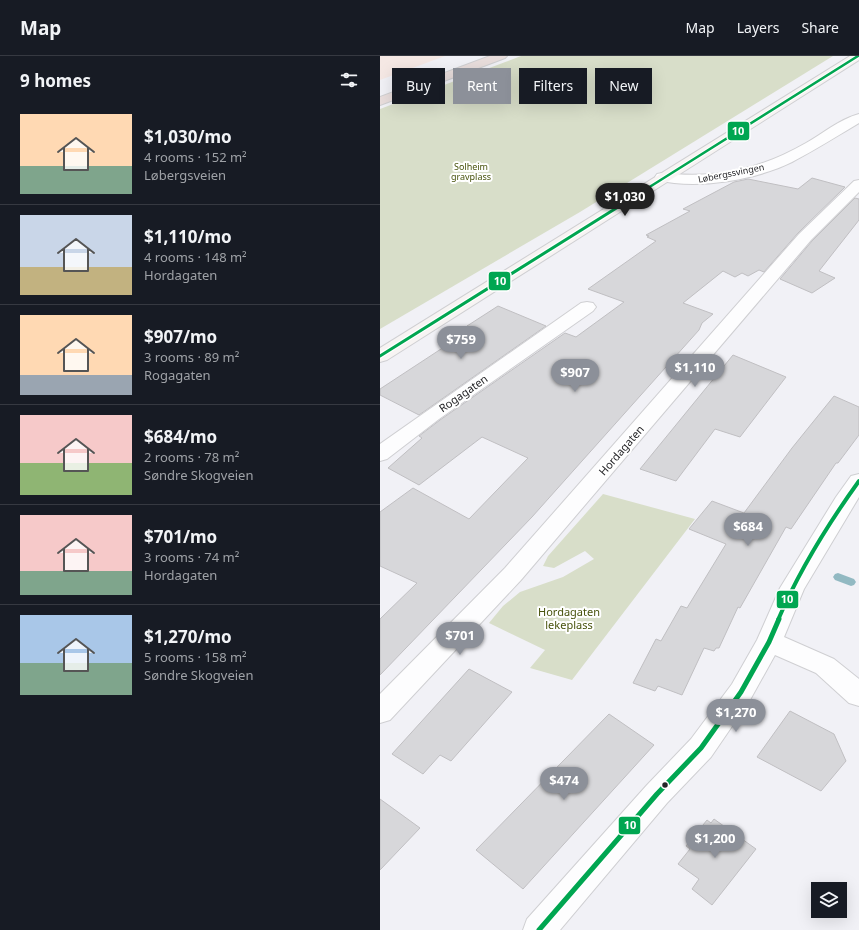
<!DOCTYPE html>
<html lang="en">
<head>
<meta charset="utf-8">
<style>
  :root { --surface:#171b24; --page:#20242c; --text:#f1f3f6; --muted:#9ea1a6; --line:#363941; --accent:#8c9099 }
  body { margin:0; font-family:"Noto Sans",sans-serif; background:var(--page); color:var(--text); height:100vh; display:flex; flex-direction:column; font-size:15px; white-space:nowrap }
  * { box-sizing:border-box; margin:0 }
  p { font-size:13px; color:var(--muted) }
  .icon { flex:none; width:22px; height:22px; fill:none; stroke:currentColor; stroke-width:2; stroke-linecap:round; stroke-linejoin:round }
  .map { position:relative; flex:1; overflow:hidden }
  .panel { display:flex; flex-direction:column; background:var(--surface); width:380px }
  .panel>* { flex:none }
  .banner { position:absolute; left:12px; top:12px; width:380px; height:36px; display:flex; gap:8px }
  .buttons { position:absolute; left:431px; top:826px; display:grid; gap:8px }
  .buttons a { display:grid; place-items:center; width:36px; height:36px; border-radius:0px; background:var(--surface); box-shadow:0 4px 16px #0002; font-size:20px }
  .price { position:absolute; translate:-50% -34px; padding:0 9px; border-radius:14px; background:var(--accent); color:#fff; font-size:13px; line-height:26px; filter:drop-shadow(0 1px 2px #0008) }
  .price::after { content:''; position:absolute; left:50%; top:24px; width:12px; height:9px; margin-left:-6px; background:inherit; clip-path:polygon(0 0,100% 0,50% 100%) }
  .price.on { background:#222; color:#fff }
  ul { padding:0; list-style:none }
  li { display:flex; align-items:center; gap:12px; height:100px; padding:0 20px }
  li+li { border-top:1px solid var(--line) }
  li span { display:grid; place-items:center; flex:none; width:112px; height:80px; border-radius:0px; color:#555 }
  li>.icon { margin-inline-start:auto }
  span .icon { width:48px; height:48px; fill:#fffc; stroke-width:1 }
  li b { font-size:17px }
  h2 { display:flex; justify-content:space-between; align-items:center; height:48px; padding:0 20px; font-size:17px }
  .tag { padding:0 14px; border-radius:0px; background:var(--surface); box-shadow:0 4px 16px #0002; font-size:14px; line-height:36px }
  .tag.on { background:var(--accent); color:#fff }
  header { display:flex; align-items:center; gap:24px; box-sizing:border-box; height:56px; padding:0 20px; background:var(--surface); border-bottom:1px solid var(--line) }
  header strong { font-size:19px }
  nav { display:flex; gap:22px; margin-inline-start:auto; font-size:14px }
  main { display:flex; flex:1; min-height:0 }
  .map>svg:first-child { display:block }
  .commercial { fill:#f5e8e4 }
  .green { fill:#d8dec9 }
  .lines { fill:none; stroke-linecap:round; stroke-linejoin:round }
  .stream { fill:#92b9c2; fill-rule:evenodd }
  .building { fill:#d7d7da; stroke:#c0bfc2 }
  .street-casing { stroke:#cfcfd2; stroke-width:2 }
  .secondary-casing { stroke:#cfcfd2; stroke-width:2 }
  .highway-casing { stroke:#cfcfd1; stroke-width:2 }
  .street { fill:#fdfdfe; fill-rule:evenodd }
  .secondary { fill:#f7f4f3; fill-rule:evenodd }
  .highway { fill:#e8dddc; fill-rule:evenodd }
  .bus-1-far3-casing { stroke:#fff; stroke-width:4.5 }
  .bus-1-far2-casing { stroke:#fff; stroke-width:5.5 }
  .bus-1-far1-casing { stroke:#fff; stroke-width:7 }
  .bus-1-casing { stroke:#fff; stroke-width:8 }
  .bus-1-far3 { stroke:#00a651; stroke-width:2.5 }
  .bus-1-far2 { stroke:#00a651; stroke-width:3 }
  .bus-1-far1 { stroke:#00a651; stroke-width:4 }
  .bus-1 { stroke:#00a651; stroke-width:5 }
  .bus-dot { fill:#252528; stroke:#fff; stroke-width:1.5 }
  .labels { text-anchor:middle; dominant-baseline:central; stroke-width:4; stroke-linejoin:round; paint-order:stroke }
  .far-park-label { font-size:9px; fill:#48530d; stroke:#fff }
  .far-street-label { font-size:9px; fill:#252528; stroke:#fff }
  .street-label { font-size:11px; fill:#252528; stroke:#fff }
  .park-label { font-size:11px; fill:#48530d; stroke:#fff }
  .line-badge { stroke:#fff; stroke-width:1.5 }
  .badge-label { font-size:11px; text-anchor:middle; font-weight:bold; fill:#fff }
</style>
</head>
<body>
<header>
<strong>Map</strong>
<nav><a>Map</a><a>Layers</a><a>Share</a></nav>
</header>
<main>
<section class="panel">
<h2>9 homes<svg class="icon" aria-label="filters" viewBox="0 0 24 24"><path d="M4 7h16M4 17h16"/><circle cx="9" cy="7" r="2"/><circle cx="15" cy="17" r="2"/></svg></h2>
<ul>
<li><span style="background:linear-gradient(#ffd9b3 65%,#7fa58c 0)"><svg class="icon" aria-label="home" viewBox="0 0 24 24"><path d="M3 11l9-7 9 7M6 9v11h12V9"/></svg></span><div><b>$1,030/mo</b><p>4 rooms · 152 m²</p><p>Løbergsveien</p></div></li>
<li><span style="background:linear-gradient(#c9d6e8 65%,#c2b280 0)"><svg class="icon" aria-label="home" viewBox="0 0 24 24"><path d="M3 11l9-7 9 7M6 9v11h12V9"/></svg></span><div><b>$1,110/mo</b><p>4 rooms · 148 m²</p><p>Hordagaten</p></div></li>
<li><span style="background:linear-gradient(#ffd9b3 75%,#9aa5b1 0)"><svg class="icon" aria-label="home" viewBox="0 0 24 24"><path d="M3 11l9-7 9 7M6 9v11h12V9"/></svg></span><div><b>$907/mo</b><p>3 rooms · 89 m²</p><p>Rogagaten</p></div></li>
<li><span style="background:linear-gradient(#f6c9c9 60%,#8fb573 0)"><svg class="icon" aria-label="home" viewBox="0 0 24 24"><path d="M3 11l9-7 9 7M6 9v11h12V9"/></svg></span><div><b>$684/mo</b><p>2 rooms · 78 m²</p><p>Søndre Skogveien</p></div></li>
<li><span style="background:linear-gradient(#f6c9c9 70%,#7fa58c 0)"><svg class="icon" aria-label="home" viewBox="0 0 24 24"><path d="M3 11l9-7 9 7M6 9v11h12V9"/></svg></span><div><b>$701/mo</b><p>3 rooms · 74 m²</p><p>Hordagaten</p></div></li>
<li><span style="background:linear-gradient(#a9c7e8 60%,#7fa58c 0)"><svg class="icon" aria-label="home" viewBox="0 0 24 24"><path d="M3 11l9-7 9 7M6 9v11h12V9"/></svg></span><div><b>$1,270/mo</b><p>5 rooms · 158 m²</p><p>Søndre Skogveien</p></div></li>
</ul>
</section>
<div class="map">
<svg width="479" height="874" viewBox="0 0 479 874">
  <rect width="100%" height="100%" fill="#f1f1f6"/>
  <polygon class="commercial" points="0,0 65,0 0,24"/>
  <g class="green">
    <polygon points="141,0 453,0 200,156 0,273 0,53"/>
    <polygon points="223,438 315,463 192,624 150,612 165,594 109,567 123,550 140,536 183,521 214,503 205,495 174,512 163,510 168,500"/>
  </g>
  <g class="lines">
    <polygon class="stream" points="458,517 474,523 476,526 474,529 471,530 455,524 453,521 455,518"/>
  </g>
  <g class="building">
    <polygon points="432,122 465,131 418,177 384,216 379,214 368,220 362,217 355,221 343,215 303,247 333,258 322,267 319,274 152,461 0,619 0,563 37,527 0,510 0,456 33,432 89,463 148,402 102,381 39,429 8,412 42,382 39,380 60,364 185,277 196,281 244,246 208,233 276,185 267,181 269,180 266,179 310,155 303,153 354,126 368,123 418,133"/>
    <polygon points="475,142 479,143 479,164 439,215 455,222 432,237 400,223 432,185"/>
    <polygon points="118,250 166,270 39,359 0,339 0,333 93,272 87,270"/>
    <polygon points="353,299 406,321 360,381 335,373 296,425 260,413"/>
    <polygon points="454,340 479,351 479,379 458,407 456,407 411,473 406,471 360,552 358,551 339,592 336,592 334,595 324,592 302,639 278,630 275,635 253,627 276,583 281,585 301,550 307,552 346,488 309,473 332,445 364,457 412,392"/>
    <polygon points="89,613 132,636 71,705 60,699 43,718 12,698"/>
    <polygon points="410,655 454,678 466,705 441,735 377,701"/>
    <polygon points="229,658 274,689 143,833 96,794"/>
    <polygon points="0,743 40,772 0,814"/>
    <polygon points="334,763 376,793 332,849 312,833 319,823 298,808 310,793 306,790 327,764 331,767"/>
  </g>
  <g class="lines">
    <defs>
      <g id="street">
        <path d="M 479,58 L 479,67 C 457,80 435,94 412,106 C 376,124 317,134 277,124 L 275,121 L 277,118 L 282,117 C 335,123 379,114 426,87 C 442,78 460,63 479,58 Z"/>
        <polygon points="479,124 479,136 431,184 141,524 10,664 0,667 0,638 125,512 419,178 474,125"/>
        <polygon points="207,246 213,247 216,251 213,255 59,363 7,403 0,405 0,388 201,247"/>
        <polygon points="479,418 479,441 424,533 404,581 454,603 479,623 479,650 469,647 436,617 395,599 370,644 331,701 287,747 180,874 143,874 147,863 267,729 311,683 352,628 377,584 400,532 456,441 471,420"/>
      </g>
      <polygon id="secondary" points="470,0 479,0 479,4 7,304 0,306 0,292"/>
      <polygon id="highway" points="110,0 127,0 125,2 0,49 0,41"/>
    </defs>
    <use href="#street" class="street-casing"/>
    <use href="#secondary" class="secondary-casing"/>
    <use href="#highway" class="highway-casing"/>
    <use href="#street" class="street"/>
    <use href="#secondary" class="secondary"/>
    <use href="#highway" class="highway"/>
    <defs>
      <polyline id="bus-1-far3" points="252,142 478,0"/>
      <polyline id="bus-1-far2" points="0,300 254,141"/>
      <path id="bus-1-far1" d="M 398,564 C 419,515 448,468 479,425"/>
      <polyline id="bus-1" points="159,874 277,738 321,692 361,636 389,586 399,563"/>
    </defs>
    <use href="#bus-1-far3" class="bus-1-far3-casing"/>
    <use href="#bus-1-far2" class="bus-1-far2-casing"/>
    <use href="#bus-1-far1" class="bus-1-far1-casing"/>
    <use href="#bus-1" class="bus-1-casing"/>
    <use href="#bus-1-far3" class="bus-1-far3"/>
    <use href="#bus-1-far2" class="bus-1-far2"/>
    <use href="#bus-1-far1" class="bus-1-far1"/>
    <use href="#bus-1" class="bus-1"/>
  </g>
  <circle class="bus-dot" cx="285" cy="729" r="3.5"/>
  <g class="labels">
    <g class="far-park-label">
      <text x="91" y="110">Solheim<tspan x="91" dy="10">gravplass</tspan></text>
    </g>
    <g class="far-street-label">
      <text transform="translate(351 117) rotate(-11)">Løbergssvingen</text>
    </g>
    <g class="street-label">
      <text transform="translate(83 337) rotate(-35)">Rogagaten</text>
      <text transform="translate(241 394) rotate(-49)">Hordagaten</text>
    </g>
    <g class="park-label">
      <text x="189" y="555">Hordagaten<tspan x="189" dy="13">lekeplass</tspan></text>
    </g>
  </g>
  <g class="line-badge">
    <rect x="347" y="65" width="23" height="20" rx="4" fill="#00a651"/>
    <rect x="108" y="215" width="23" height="20" rx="4" fill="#00a651"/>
    <rect x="396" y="534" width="23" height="19" rx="4" fill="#00a651"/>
    <rect x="238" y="760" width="23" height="19" rx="4" fill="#00a651"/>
  </g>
  <g class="badge-label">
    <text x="358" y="79">10</text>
    <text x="120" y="229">10</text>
    <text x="407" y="547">10</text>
    <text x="250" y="773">10</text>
  </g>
</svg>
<div class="buttons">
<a><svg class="icon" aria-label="layers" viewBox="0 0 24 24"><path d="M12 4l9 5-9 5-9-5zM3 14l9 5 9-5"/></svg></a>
</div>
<b class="price on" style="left:245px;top:161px">$1,030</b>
<b class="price" style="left:81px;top:304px">$759</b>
<b class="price" style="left:315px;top:332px">$1,110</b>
<b class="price" style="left:195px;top:337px">$907</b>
<b class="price" style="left:368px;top:491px">$684</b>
<b class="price" style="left:80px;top:600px">$701</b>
<b class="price" style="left:356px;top:677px">$1,270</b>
<b class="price" style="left:184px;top:745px">$474</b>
<b class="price" style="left:335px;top:803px">$1,200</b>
<div class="banner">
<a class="tag">Buy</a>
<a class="tag on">Rent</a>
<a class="tag">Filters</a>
<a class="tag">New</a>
</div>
</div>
</main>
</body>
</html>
